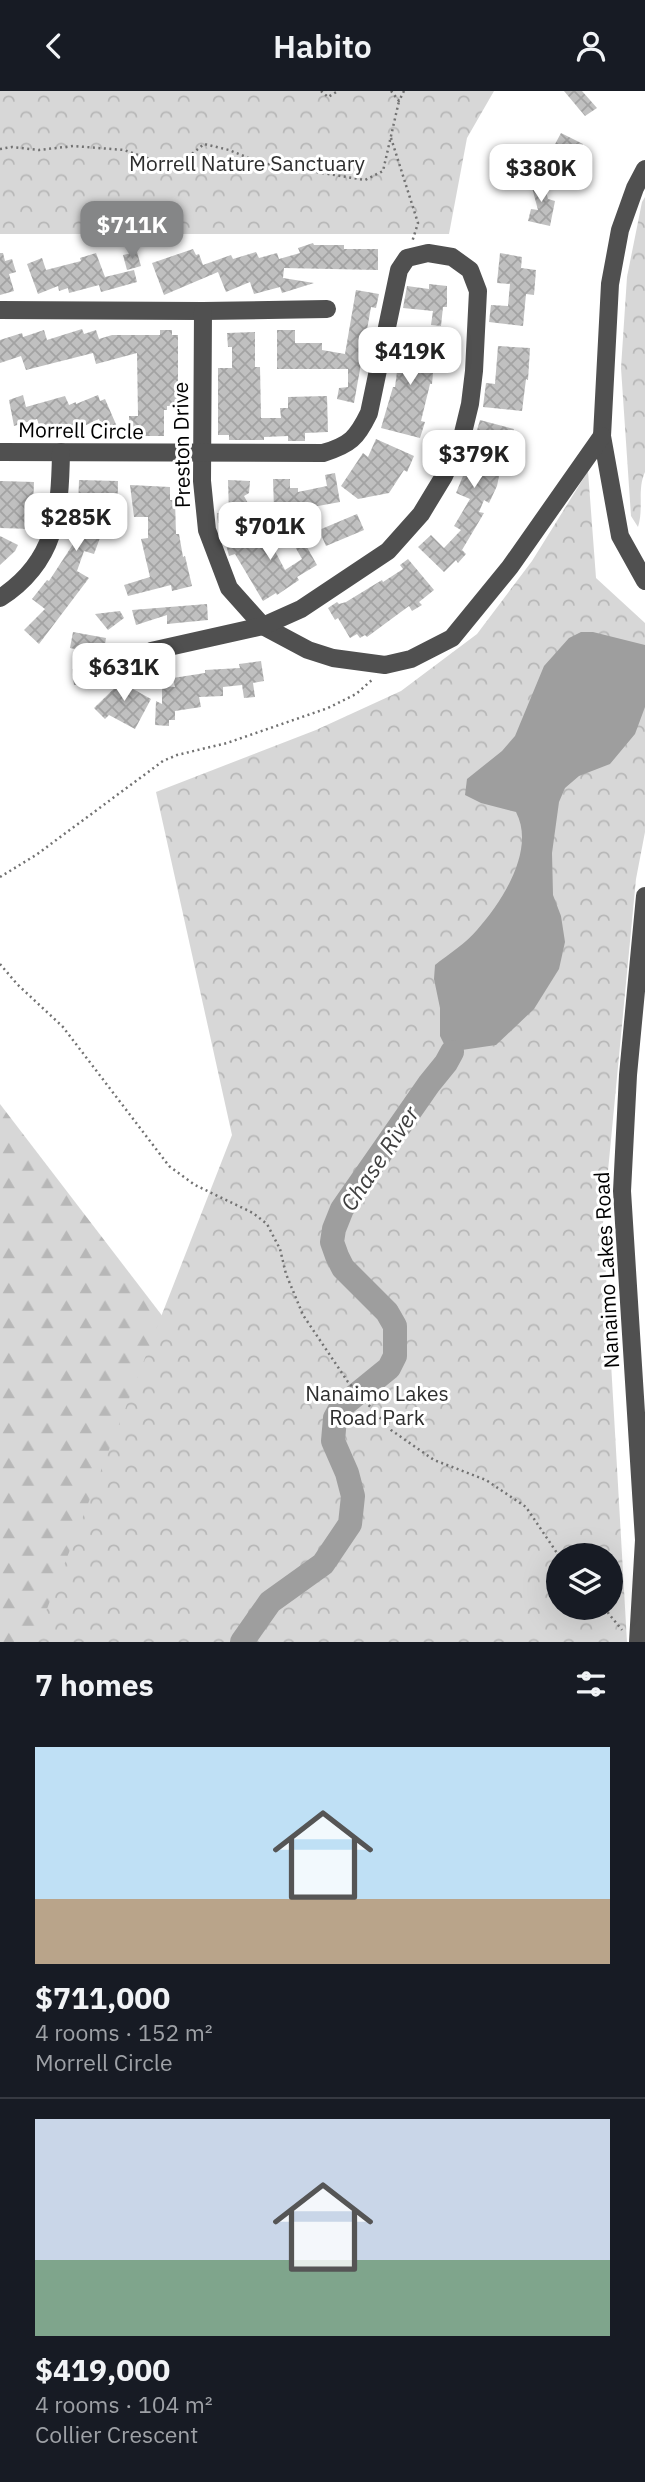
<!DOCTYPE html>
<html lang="en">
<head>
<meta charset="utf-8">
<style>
  :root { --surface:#171b24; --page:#20242c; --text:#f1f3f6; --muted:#9ea1a6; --line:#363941; --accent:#858687 }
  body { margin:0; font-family:"IBM Plex Sans",sans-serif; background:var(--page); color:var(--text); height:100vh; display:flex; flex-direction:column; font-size:26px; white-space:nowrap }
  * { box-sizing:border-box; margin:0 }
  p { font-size:23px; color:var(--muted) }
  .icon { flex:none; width:38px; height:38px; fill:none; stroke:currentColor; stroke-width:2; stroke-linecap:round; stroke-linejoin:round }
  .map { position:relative; height:1551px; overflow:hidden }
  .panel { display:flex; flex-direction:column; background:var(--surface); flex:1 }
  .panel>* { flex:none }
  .tools { position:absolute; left:546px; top:1452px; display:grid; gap:14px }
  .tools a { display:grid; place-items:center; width:77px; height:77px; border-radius:50%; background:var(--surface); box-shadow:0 7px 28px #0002; font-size:35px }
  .price { position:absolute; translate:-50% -60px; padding:0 16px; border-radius:14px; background:#fff; color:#222; font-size:23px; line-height:46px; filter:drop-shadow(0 2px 4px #0008) }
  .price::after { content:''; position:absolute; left:50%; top:42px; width:21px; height:16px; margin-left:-10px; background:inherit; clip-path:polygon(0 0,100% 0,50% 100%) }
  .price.active { background:var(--accent); color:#fff }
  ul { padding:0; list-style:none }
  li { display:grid; align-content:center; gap:14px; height:371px; padding:0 35px }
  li+li { border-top:2px solid var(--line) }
  li span { display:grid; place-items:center; height:217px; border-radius:0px; color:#555 }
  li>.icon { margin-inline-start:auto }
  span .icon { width:126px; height:126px; fill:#fffc; stroke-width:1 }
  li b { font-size:30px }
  h2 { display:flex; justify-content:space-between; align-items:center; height:84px; padding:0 35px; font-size:30px }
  header { display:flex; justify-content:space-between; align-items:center; height:91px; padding:0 35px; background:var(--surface); font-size:32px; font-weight:600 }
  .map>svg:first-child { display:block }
  .forest { fill:url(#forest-firs) }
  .park { fill:url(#park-crowns); fill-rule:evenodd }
  .water { fill:#9e9e9e }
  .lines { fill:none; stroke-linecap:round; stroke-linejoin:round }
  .river { stroke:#9e9e9e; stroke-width:24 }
  .building { fill:url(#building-cross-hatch) }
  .path { stroke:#727272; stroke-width:2.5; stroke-dasharray:2 3.5; stroke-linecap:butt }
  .minor { stroke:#505050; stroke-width:18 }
  .labels { text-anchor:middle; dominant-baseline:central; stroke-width:6; stroke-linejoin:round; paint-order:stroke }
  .park-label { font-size:21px; fill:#2e2e2e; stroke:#fff }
  .street-label { font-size:21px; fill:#000; stroke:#fff }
  .water-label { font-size:23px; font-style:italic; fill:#3f3f3f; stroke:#fff }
</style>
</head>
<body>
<header><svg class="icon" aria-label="back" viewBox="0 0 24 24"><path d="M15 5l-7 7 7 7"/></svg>Habito<svg class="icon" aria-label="person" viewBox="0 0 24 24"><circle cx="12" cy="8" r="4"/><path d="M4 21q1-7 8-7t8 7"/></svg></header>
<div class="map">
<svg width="645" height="1551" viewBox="0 0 645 1551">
  <defs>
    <pattern id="forest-firs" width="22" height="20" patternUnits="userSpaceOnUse" patternTransform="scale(1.75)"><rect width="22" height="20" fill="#d7d7d7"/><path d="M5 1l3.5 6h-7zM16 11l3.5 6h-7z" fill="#b7b7b7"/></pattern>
    <pattern id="park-crowns" width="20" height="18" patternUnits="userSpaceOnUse" patternTransform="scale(1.75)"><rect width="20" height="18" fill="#d7d7d7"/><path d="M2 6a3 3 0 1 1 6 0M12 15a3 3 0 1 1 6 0" fill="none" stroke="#b7b7b7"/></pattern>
    <pattern id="building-cross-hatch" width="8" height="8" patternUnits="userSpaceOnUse" patternTransform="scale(1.75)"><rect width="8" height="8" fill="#c0c0c0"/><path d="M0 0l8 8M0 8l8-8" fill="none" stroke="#a3a3a3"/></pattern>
  </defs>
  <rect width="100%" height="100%" fill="#fff"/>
  <polygon class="forest" points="0,1013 412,1551 0,1551"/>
  <g class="park">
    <polygon points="0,0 494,0 467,47 449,143 0,143"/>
    <path d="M 645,106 L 645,381 C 637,398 644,417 638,436 L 631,425 L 621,277 L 627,186 L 642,111 Z"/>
    <path d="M 588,380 L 596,487 L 645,532 L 645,741 L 636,788 L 603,1132 L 627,1551 L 34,1551 L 232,1044 L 156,701 L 316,639 L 401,600 L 477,543 L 532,470 ZM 558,1465 L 611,1465 L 611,1517 L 558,1517 Z"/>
  </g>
  <path class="water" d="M 581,541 L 593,541 L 645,554 L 645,616 L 635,643 L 610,673 L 579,685 L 565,697 L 559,711 L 552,762 L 553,804 L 561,825 L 565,851 L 559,878 L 534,918 L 496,954 L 448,961 L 440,945 L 440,917 L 434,888 L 435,874 C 449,863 466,852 477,839 C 502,811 536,759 516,721 L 481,712 L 465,704 L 467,688 L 502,660 L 515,645 L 544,575 L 569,547 Z"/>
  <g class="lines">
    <polyline class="river" points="242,1551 270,1511 323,1473 350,1433 353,1405 347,1382 333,1350 335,1327 341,1316 389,1277 395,1265 395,1235 387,1221 343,1177 337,1165 332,1151 334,1138 342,1118 429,993 446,972 452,961"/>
  </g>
  <g class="building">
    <polygon points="564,0 582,0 597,17 585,25"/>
    <polygon points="561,42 583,53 580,59 585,61 582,67 584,68 579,78 556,67 560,60 553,57"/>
    <polygon points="542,86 548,108 555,110 550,135 528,130 531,118 538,119 530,89"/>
    <polygon points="313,152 314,154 344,154 344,158 378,158 378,179 284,177 283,187 314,192 282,202 280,196 254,203 250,191 226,201 218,181 164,204 152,172 193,158 196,164 199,163 203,174 231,164 233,168 256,161 259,167 277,162 279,168 300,162 298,157"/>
    <polygon points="137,161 141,175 127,179 123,164"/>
    <polygon points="0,162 3,162 5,170 12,168 16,181 9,183 14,200 0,204"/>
    <polygon points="96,162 105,186 134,179 137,191 101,201 99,194 69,202 68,197 59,200 58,195 38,203 27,173 42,167 46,179 81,170 80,167"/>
    <polygon points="500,162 522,166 521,177 536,179 534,204 526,203 523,235 489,231 491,214 508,215 510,193 497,192"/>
    <polygon points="429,193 447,195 447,216 443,216 441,235 431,234 433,220 403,217 407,195 429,198"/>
    <polygon points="356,199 379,203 376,217 371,216 354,312 337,308 339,297 348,296 348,278 277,278 277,239 295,239 295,252 322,252 322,259 345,263"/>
    <polygon points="82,238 84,243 96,239 99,248 112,244 160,244 160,239 172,239 172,244 178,244 178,315 167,315 167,319 164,319 164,345 129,345 129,325 138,325 137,262 96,273 93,262 26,279 21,265 0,272 0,249 22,242 23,246 44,239 47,249"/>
    <polygon points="255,241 255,276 260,276 261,327 281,327 280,317 288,317 288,306 327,305 328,341 305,342 305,350 288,350 288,345 264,346 264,349 229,349 229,344 218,344 218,277 232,277 232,256 228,256 227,242"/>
    <polygon points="402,242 432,247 429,271 434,271 432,293 430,293 421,330 425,331 420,347 381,337 393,296 395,296"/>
    <polygon points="498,255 530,257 528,289 526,288 522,320 483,316 486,292 495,293"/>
    <polygon points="23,304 26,316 65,305 69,314 76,311 76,313 98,304 100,310 105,308 118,338 105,343 99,328 80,337 81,341 72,345 67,333 41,339 37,328 14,335 9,309"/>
    <polygon points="480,329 514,338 507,363 509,364 506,376 501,375 497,395 489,412 484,409 479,421 484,422 462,459 466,463 458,472 456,469 444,481 418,456 431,444 444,457 461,439 454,435 470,408 456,402 465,380"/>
    <polygon points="376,348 414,365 407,381 404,379 389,402 358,408 341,395 363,362 368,366"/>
    <polygon points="335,382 340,411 296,419 274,419 273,388 290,388 290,397 298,397 298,401 327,395 325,384"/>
    <polygon points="79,389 118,390 117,436 104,436 94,463 84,460 77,480 89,487 39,553 24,539 45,518 32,508 47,489 49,490 77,447"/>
    <polygon points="228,389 250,390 249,402 244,405 259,432 218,432 217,422 229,422"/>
    <polygon points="0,390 34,391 32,438 0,437"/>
    <polygon points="130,394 170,396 170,409 175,409 176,443 179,443 183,466 185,465 192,495 172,500 171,494 128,505 124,494 150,486 141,448 148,447 148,426 134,426"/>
    <polygon points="357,423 364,439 326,455 319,439"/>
    <polygon points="294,433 317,474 297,486 299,489 277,504 276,502 263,510 235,463 229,465 225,450 263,441 263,447 267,445 285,479 302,468 284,436"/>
    <polygon points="0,445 18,454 15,460 0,474"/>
    <polygon points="408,468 434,499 419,511 422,514 412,520 409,515 367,546 365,544 360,547 357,543 350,547 338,527 335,529 328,517 337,511 339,513 346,511 382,489 383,491 403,478 400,474"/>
    <polygon points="207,513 208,529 167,533 167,524 136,534 132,519"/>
    <polygon points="120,520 124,527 108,539 95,523"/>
    <polygon points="73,541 106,547 103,564 70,557"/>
    <polygon points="261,570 264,590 253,592 255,606 244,607 242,594 223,596 223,605 199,606 201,616 175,620 175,629 169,629 169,635 155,634 156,610 162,613 162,595 175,596 173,587 205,582 205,579 240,577 239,573"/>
    <polygon points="107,573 109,590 74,594 72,578"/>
    <polygon points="128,584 138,592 133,598 151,608 135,638 109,624 105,628 94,617"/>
  </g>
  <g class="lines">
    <g class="path">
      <polyline points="321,0 328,6 338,0"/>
      <polyline points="391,0 399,10 404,0"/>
      <polyline points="391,47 418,132 412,151"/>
      <polyline points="0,58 12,56 39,59 73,55 124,59 153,69 181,72 204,53 229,59 261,72 365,89 383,80 399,10"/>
      <polyline points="0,786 36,764 163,670 177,664 227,652 328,617 356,603 373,588"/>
      <polyline points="0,873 17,893 63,936 169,1075 195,1094 253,1122 267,1133 280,1158 286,1183 303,1224 348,1291 391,1339 434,1369 486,1389 526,1416 559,1465"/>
      <polyline points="604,1517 622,1539"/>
    </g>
    <g class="minor">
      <polyline points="645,78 635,97 620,139 610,193 602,345 620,445 645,490"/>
      <polyline points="0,219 203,220 327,218"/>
      <polyline points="203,220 202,390 207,439 229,497 263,535 308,559 333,567 385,574 411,568 452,547 510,476 602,345"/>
      <path d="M 0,361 L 323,362 C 350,354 357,347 369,322 L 399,179 L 407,167 L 428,162 L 452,166 L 470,179 L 478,200 L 474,280 L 470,313 L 462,346 L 444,385 L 421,423 L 388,460 L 301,518 L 263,535 L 151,560"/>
      <path d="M 0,507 C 56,471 60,422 61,361"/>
      <polyline points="638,1551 644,1449 622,1100 628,984 645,805"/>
    </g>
  </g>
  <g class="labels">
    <g class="park-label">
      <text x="247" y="72">Morrell Nature Sanctuary</text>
      <text x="377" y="1302">Nanaimo Lakes<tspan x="377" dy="24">Road Park</tspan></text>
    </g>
    <g class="street-label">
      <text transform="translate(81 339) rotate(1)">Morrell Circle</text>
      <text transform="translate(181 354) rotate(-91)">Preston Drive</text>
      <text transform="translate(606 1179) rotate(-93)">Nanaimo Lakes Road</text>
    </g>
    <g class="water-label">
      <text transform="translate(379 1067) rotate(-56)">Chase River</text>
    </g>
  </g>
</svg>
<div class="tools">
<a><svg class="icon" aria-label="layers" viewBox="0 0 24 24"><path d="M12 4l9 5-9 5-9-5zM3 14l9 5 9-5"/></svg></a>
</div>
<b class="price" style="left:541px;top:113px">$380K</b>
<b class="price active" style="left:132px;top:170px">$711K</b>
<b class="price" style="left:410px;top:296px">$419K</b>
<b class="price" style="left:474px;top:399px">$379K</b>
<b class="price" style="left:76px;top:462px">$285K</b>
<b class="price" style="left:270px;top:471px">$701K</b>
<b class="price" style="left:124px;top:612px">$631K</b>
</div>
<section class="panel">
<h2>7 homes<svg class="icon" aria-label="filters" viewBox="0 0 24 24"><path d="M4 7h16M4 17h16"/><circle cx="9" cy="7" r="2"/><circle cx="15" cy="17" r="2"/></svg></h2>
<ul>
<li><span style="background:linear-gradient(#bfe0f5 70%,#b9a48a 0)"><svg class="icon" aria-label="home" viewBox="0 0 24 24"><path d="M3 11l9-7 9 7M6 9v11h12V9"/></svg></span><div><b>$711,000</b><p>4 rooms · 152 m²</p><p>Morrell Circle</p></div></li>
<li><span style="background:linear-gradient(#c9d6e8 65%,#7fa58c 0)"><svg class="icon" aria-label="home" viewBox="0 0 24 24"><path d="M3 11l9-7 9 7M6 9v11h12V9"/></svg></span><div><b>$419,000</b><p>4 rooms · 104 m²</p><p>Collier Crescent</p></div></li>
</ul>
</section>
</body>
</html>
